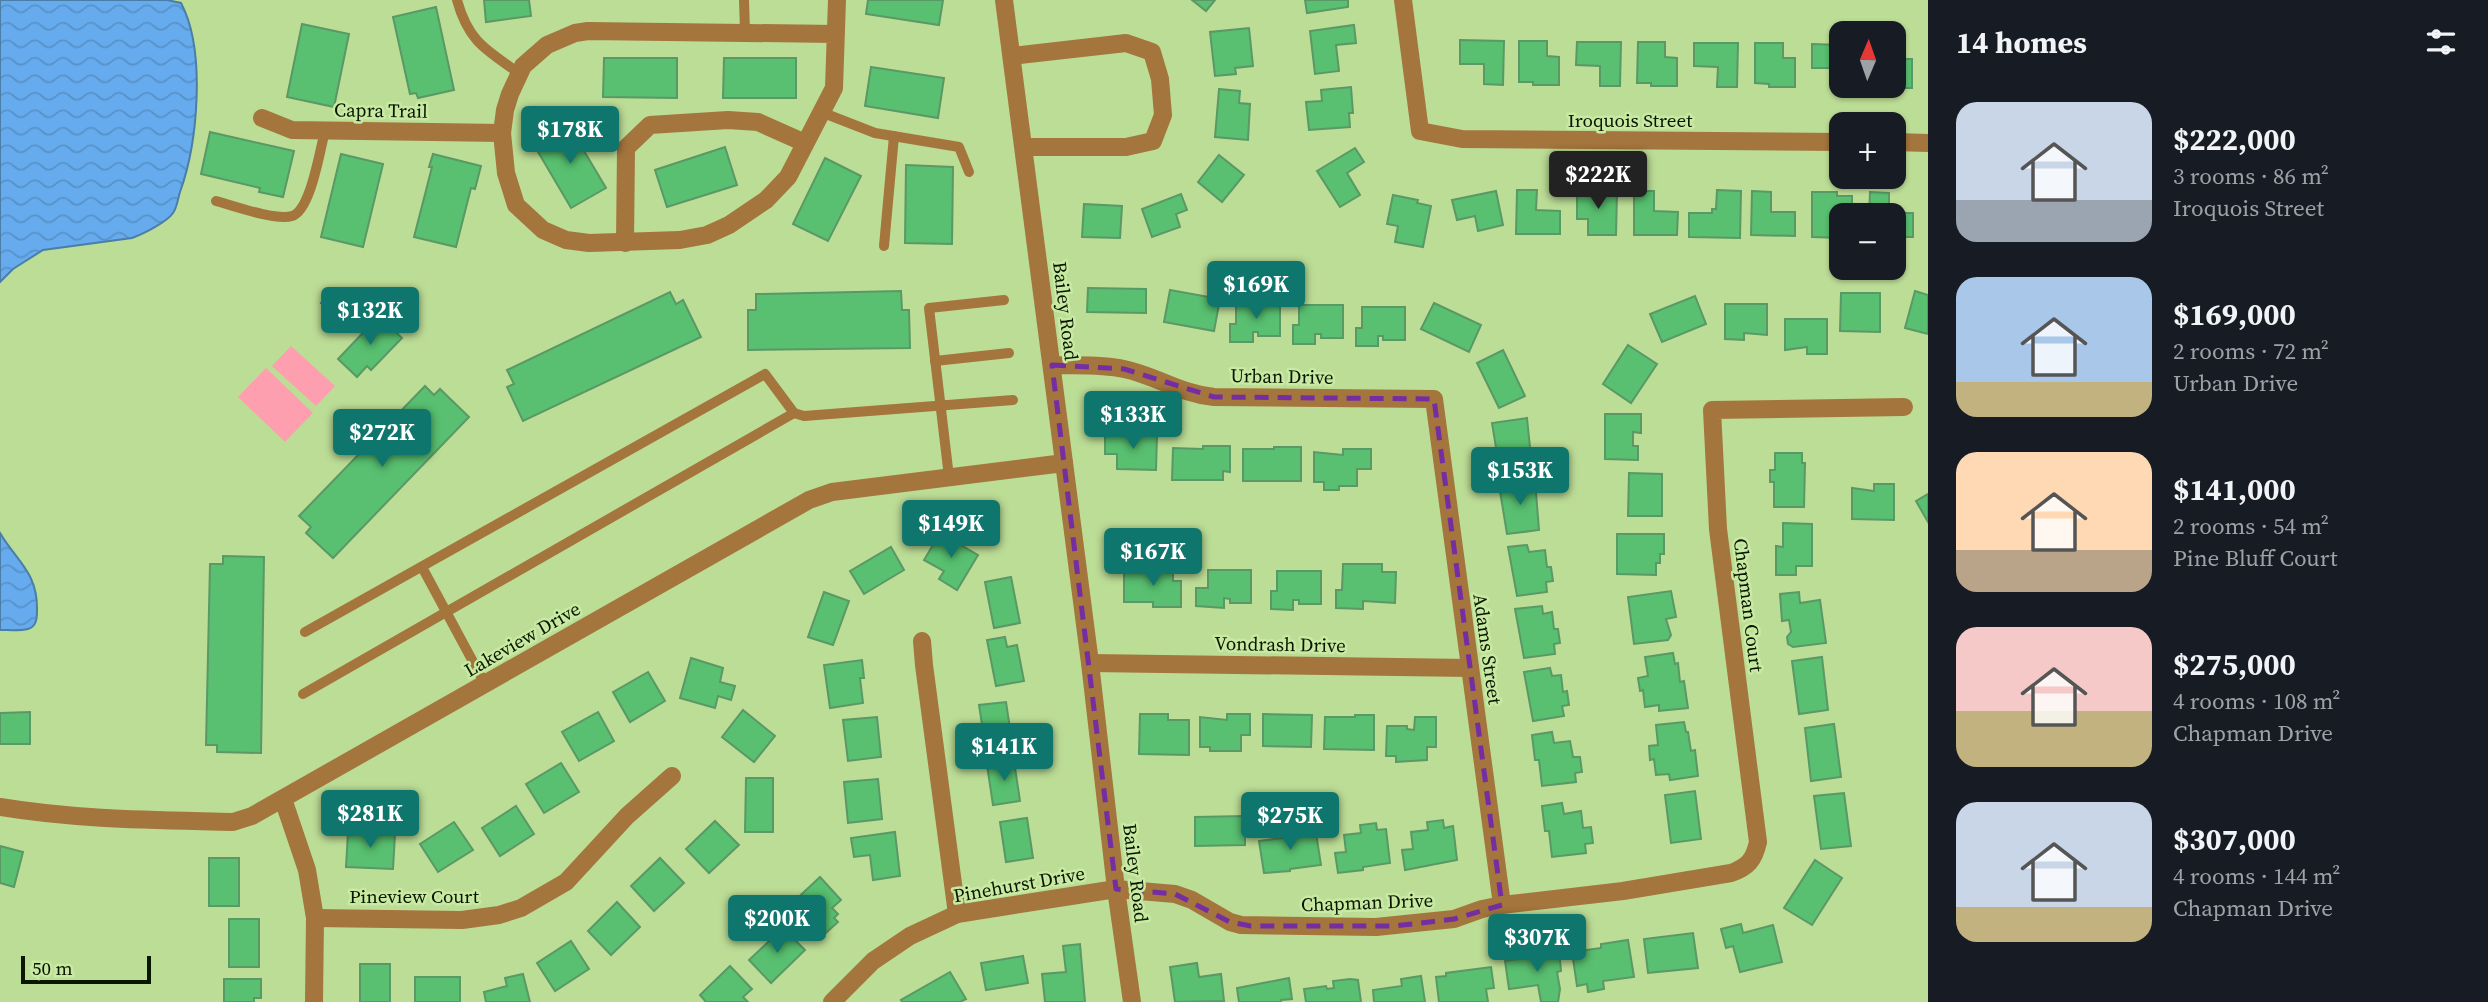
<!DOCTYPE html>
<html lang="en">
<head>
<meta charset="utf-8">
<style>
  :root { --surface:#171b24; --page:#20242c; --text:#f1f3f6; --muted:#9ea1a6; --accent:#0f766e }
  body { margin:0; font-family:"Source Serif 4",serif; background:var(--page); color:var(--text); height:100vh; display:flex; flex-direction:column; font-size:26px; white-space:nowrap }
  * { box-sizing:border-box; margin:0 }
  p { font-size:23px; color:var(--muted) }
  .icon { flex:none; width:38px; height:38px; fill:none; stroke:currentColor; stroke-width:2; stroke-linecap:round; stroke-linejoin:round }
  .map { position:relative; flex:1; overflow:hidden }
  .details { display:flex; flex-direction:column; background:var(--surface); width:560px }
  .details>* { flex:none }
  .needle { width:46px; rotate:2deg }
  .fabs { position:absolute; left:1829px; top:21px; display:grid; gap:14px }
  .fabs a { display:grid; place-items:center; width:77px; height:77px; border-radius:14px; background:var(--surface); box-shadow:0 2px 5px #0004; font-size:35px }
  .scale { position:absolute; left:21px; bottom:18px; width:130px; box-sizing:border-box; padding-left:7px; border:4px solid #0b1600; border-top:0; font-size:19px; line-height:24px; white-space:nowrap; color:#0b1600; -webkit-text-stroke:5px #c8eaa3; paint-order:stroke }
  .price { position:absolute; translate:-50% -60px; padding:0 16px; border-radius:7px; background:var(--accent); color:#fff; font-size:23px; line-height:46px; filter:drop-shadow(0 2px 4px #0008) }
  .price::after { content:''; position:absolute; left:50%; top:42px; width:21px; height:16px; margin-left:-10px; background:inherit; clip-path:polygon(0 0,100% 0,50% 100%) }
  .price.active { background:#222; color:#fff }
  ul { padding:0; list-style:none }
  li { display:flex; align-items:center; gap:21px; height:175px; padding:0 28px }
  li span { display:grid; place-items:center; flex:none; width:196px; height:140px; border-radius:21px; color:#555 }
  li>.icon { margin-inline-start:auto }
  span .icon { width:84px; height:84px; fill:#fffc; stroke-width:1 }
  li b { font-size:30px }
  h2 { display:flex; justify-content:space-between; align-items:center; height:84px; padding:0 28px; font-size:30px }
  main { display:flex; flex:1; min-height:0 }
  .map>svg:first-child { display:block }
  .park { fill:#fd9faf }
  .water { fill:url(#water-waves); stroke:#4b7ea7; stroke-width:2 }
  .building { fill:#58c070; stroke:#5a9865; stroke-width:2 }
  .lines { fill:none; stroke-linecap:round; stroke-linejoin:round }
  .service { stroke:#a4753c; stroke-width:10 }
  .minor { stroke:#a4753c; stroke-width:18 }
  .tertiary { stroke:#a4753c; stroke-width:18 }
  .marked { fill:none; stroke:#752ea2; stroke-width:5; stroke-dasharray:14 9; stroke-linejoin:round }
  .labels { text-anchor:middle; dominant-baseline:central; stroke-width:5; stroke-linejoin:round; paint-order:stroke }
  .street-label { font-size:19px; fill:#0b1600; stroke:#c8eaa3 }
</style>
</head>
<body>
<main>
<div class="map">
<svg width="1928" height="1002" viewBox="0 0 1928 1002">
  <defs>
    <pattern id="water-waves" width="16" height="10" patternUnits="userSpaceOnUse" patternTransform="scale(1.75)"><rect width="16" height="10" fill="#66abee"/><path d="M0 5q4-4 8 0t8 0" fill="none" stroke="#5792ca"/></pattern>
  </defs>
  <rect width="100%" height="100%" fill="#bcdd96"/>
  <g class="park">
    <polygon points="291,346 335,386 316,406 272,366"/>
    <polygon points="266,368 313,413 285,442 238,397"/>
  </g>
  <g class="water">
    <path d="M 0,0 L 167,0 L 181,3 C 206,50 198,142 180,192 C 178,198 177,208 173,213 C 167,222 143,234 132,238 L 43,250 L 13,269 L 0,282 Z"/>
    <polygon points="333,291 359,317 347,329 321,303"/>
    <path d="M 0,533 C 18,563 38,573 37,611 C 37,619 36,627 28,629 C 20,631 9,630 0,630 Z"/>
  </g>
  <g class="building">
    <polygon points="484,0 529,0 531,16 486,22"/>
    <polygon points="868,0 943,0 939,25 866,14"/>
    <polygon points="1192,0 1215,0 1206,11"/>
    <polygon points="1305,0 1348,0 1348,7 1307,13"/>
    <polygon points="436,7 454,90 418,98 416,93 410,94 393,17"/>
    <polygon points="302,24 349,34 334,107 287,97"/>
    <polygon points="1354,25 1356,43 1336,45 1339,71 1315,74 1310,31"/>
    <polygon points="1249,28 1253,66 1235,68 1236,74 1215,76 1210,32"/>
    <polygon points="1460,40 1504,41 1503,85 1484,84 1484,64 1460,64"/>
    <polygon points="1519,41 1547,41 1547,56 1559,57 1559,85 1533,85 1533,82 1519,82"/>
    <polygon points="1577,42 1621,42 1620,86 1600,86 1600,66 1576,65"/>
    <polygon points="1638,42 1665,42 1665,57 1677,58 1677,86 1651,86 1651,83 1637,83"/>
    <polygon points="1694,43 1738,43 1737,87 1717,87 1718,67 1694,66"/>
    <polygon points="1755,43 1783,43 1783,58 1795,58 1795,87 1769,87 1769,84 1755,83"/>
    <polygon points="1812,44 1841,45 1841,86 1855,86 1855,89 1835,89 1836,68 1812,68"/>
    <polygon points="1894,44 1900,44 1900,59 1912,59 1912,88 1886,88 1886,86 1894,86"/>
    <polygon points="604,58 677,58 677,98 603,97"/>
    <polygon points="724,58 796,58 796,98 723,98"/>
    <polygon points="871,67 944,78 938,118 865,106"/>
    <polygon points="1351,87 1353,113 1349,113 1350,127 1309,130 1306,102 1322,101 1321,90"/>
    <polygon points="1219,89 1240,91 1239,103 1250,104 1248,140 1215,137"/>
    <polygon points="568,124 606,188 571,208 534,145"/>
    <polygon points="210,132 294,151 283,197 259,192 260,188 201,174"/>
    <polygon points="725,147 737,185 667,207 655,170"/>
    <polygon points="1355,148 1364,162 1347,173 1360,195 1340,207 1317,171"/>
    <polygon points="341,154 383,164 363,247 321,237"/>
    <polygon points="433,154 481,166 475,189 471,188 456,247 414,237 432,167 429,167"/>
    <polygon points="1219,155 1244,175 1222,202 1198,182"/>
    <polygon points="825,158 861,176 828,241 793,224"/>
    <polygon points="906,165 953,167 952,244 905,243"/>
    <polygon points="1517,190 1537,190 1536,210 1560,211 1560,234 1516,234"/>
    <polygon points="1577,190 1602,190 1602,193 1617,193 1616,235 1588,235 1588,219 1577,219"/>
    <polygon points="1717,190 1741,191 1740,238 1689,237 1689,213 1712,213 1712,209 1716,209"/>
    <polygon points="1496,191 1503,225 1478,231 1475,216 1457,220 1452,200"/>
    <polygon points="1634,191 1654,191 1654,211 1678,212 1677,235 1634,235"/>
    <polygon points="1752,191 1771,192 1771,212 1795,212 1795,236 1751,235"/>
    <polygon points="1812,192 1837,192 1837,196 1852,196 1852,215 1841,215 1841,238 1812,237"/>
    <polygon points="1870,192 1889,193 1889,213 1913,213 1913,237 1894,237 1894,215 1869,215"/>
    <polygon points="1181,194 1187,210 1176,214 1180,227 1152,237 1142,209"/>
    <polygon points="1393,195 1418,200 1417,203 1431,206 1423,247 1395,242 1398,226 1387,224"/>
    <polygon points="1084,204 1122,206 1120,238 1082,237"/>
    <polygon points="1088,288 1146,289 1146,313 1087,312"/>
    <polygon points="1170,290 1220,299 1214,331 1164,322"/>
    <polygon points="901,291 902,310 909,310 910,348 748,350 748,310 756,310 756,294"/>
    <polygon points="1915,291 1928,295 1928,334 1905,328"/>
    <polygon points="670,292 676,304 683,300 701,337 523,421 507,387 514,384 507,370"/>
    <polygon points="1841,293 1880,293 1880,332 1840,331"/>
    <polygon points="1695,296 1706,324 1662,342 1650,314"/>
    <polygon points="1236,303 1280,303 1280,336 1258,336 1258,332 1253,332 1253,342 1230,342 1230,324 1236,324"/>
    <polygon points="1434,303 1481,325 1469,352 1421,329"/>
    <polygon points="1725,304 1767,304 1767,335 1744,333 1744,340 1725,339"/>
    <polygon points="1299,305 1343,305 1343,338 1321,338 1321,334 1315,334 1315,344 1293,344 1293,325 1299,325"/>
    <polygon points="1362,307 1405,307 1405,340 1383,340 1383,336 1378,336 1378,346 1356,346 1356,328 1362,328"/>
    <polygon points="379,316 402,338 371,370 367,366 357,377 338,359"/>
    <polygon points="1785,319 1827,319 1827,354 1807,354 1807,347 1785,350"/>
    <polygon points="1628,345 1657,364 1631,403 1603,384"/>
    <polygon points="1503,350 1525,396 1499,408 1477,363"/>
    <polygon points="425,386 434,395 440,389 469,417 333,558 306,533 311,527 299,516"/>
    <polygon points="1605,414 1641,414 1641,433 1633,432 1633,446 1638,446 1638,460 1605,459"/>
    <polygon points="1527,418 1532,467 1500,472 1492,423"/>
    <polygon points="1105,435 1157,435 1156,470 1117,469 1117,454 1105,454"/>
    <polygon points="1203,446 1230,446 1230,472 1223,471 1223,480 1172,480 1173,448 1203,449"/>
    <polygon points="1274,447 1301,447 1301,481 1243,481 1243,449 1274,449"/>
    <polygon points="1343,449 1371,449 1371,469 1357,469 1357,486 1339,486 1339,490 1324,490 1324,482 1314,482 1314,452 1343,455"/>
    <polygon points="1775,453 1802,453 1802,463 1805,463 1804,507 1774,507 1774,482 1770,482 1770,470 1775,470"/>
    <polygon points="1629,473 1662,474 1662,516 1628,516"/>
    <polygon points="1535,480 1539,530 1507,534 1499,485"/>
    <polygon points="1874,484 1894,484 1894,520 1852,519 1852,488 1874,491"/>
    <polygon points="1928,494 1928,522 1916,501"/>
    <polygon points="1783,523 1812,524 1812,566 1796,566 1796,575 1776,575 1776,546 1783,547"/>
    <polygon points="940,533 978,555 957,590 939,579 944,571 924,560"/>
    <polygon points="1617,534 1664,534 1664,554 1660,554 1660,563 1656,563 1656,575 1617,574"/>
    <polygon points="1527,545 1529,552 1545,550 1547,567 1551,567 1553,581 1546,582 1547,592 1517,596 1508,547"/>
    <polygon points="891,547 904,570 864,594 850,571"/>
    <polygon points="223,556 264,557 261,753 217,752 217,745 206,745 210,564 223,564"/>
    <polygon points="1343,564 1382,564 1382,572 1396,572 1395,603 1363,601 1363,609 1336,608 1336,590 1342,590"/>
    <polygon points="1154,568 1173,568 1173,581 1181,581 1181,607 1153,607 1153,602 1124,602 1124,573 1154,573"/>
    <polygon points="1208,570 1251,570 1251,603 1230,603 1230,599 1224,598 1224,608 1196,606 1196,588 1208,588"/>
    <polygon points="1277,571 1321,571 1321,604 1299,604 1299,600 1293,600 1293,610 1271,609 1271,591 1277,591"/>
    <polygon points="1011,577 1020,623 994,628 985,582"/>
    <polygon points="1671,591 1676,617 1666,619 1671,635 1668,640 1634,644 1628,597"/>
    <polygon points="824,592 849,601 833,645 808,637"/>
    <polygon points="1799,592 1800,603 1820,600 1826,643 1793,647 1788,644 1787,637 1791,632 1789,620 1782,621 1780,594"/>
    <polygon points="1542,606 1543,614 1552,612 1554,629 1558,629 1560,643 1554,644 1555,654 1524,658 1515,609"/>
    <polygon points="1005,637 1007,647 1017,645 1024,681 996,686 987,640"/>
    <polygon points="1673,653 1675,664 1678,663 1680,682 1684,681 1688,708 1659,711 1659,705 1645,707 1643,690 1640,691 1638,678 1648,676 1645,657"/>
    <polygon points="1822,657 1828,710 1799,714 1792,661"/>
    <polygon points="691,658 723,668 720,682 735,686 731,700 718,696 715,708 680,698"/>
    <polygon points="862,660 864,678 860,678 863,703 830,708 824,665"/>
    <polygon points="1550,668 1552,676 1561,675 1563,692 1567,691 1569,705 1562,706 1564,716 1533,721 1524,672"/>
    <polygon points="648,672 665,701 630,722 613,692"/>
    <polygon points="1006,702 1012,742 985,745 979,705"/>
    <polygon points="743,710 775,736 754,762 722,737"/>
    <polygon points="30,712 30,744 0,744 0,713"/>
    <polygon points="598,712 614,741 579,761 562,732"/>
    <polygon points="1140,714 1168,714 1168,720 1189,720 1189,755 1139,754"/>
    <polygon points="1227,714 1250,714 1250,735 1241,735 1241,751 1210,751 1210,747 1200,747 1200,717 1227,720"/>
    <polygon points="1263,714 1312,715 1311,747 1263,746"/>
    <polygon points="1355,715 1374,715 1374,750 1324,749 1325,717 1355,717"/>
    <polygon points="877,717 881,757 848,761 843,720"/>
    <polygon points="1415,717 1436,717 1436,747 1427,747 1427,760 1396,762 1396,756 1386,756 1387,726 1407,726 1407,729 1414,730"/>
    <polygon points="1684,722 1686,732 1688,732 1691,751 1695,750 1698,776 1670,780 1669,774 1656,775 1654,759 1650,760 1649,746 1658,745 1656,725"/>
    <polygon points="1834,724 1841,777 1811,781 1805,728"/>
    <polygon points="1552,732 1554,743 1570,741 1573,757 1580,757 1582,772 1575,773 1576,782 1542,786 1539,760 1535,760 1532,735"/>
    <polygon points="1014,761 1020,801 993,805 987,765"/>
    <polygon points="561,763 579,792 544,813 526,784"/>
    <polygon points="746,778 773,778 773,832 745,832"/>
    <polygon points="878,779 882,819 848,823 844,782"/>
    <polygon points="1695,791 1701,839 1671,843 1665,795"/>
    <polygon points="1844,793 1851,846 1821,849 1814,796"/>
    <polygon points="1562,803 1564,814 1581,811 1583,828 1591,827 1593,843 1585,844 1586,853 1552,857 1549,831 1545,831 1542,806"/>
    <polygon points="516,806 534,834 500,856 482,828"/>
    <polygon points="1245,816 1245,845 1195,846 1195,817"/>
    <polygon points="1027,818 1033,858 1006,862 1000,822"/>
    <polygon points="1443,820 1444,828 1453,826 1457,860 1405,870 1402,850 1413,849 1411,832 1428,830 1427,822"/>
    <polygon points="715,821 739,845 709,873 686,849"/>
    <polygon points="454,822 473,850 438,872 420,844"/>
    <polygon points="1376,823 1377,830 1386,829 1390,863 1363,867 1363,870 1338,873 1335,853 1346,852 1344,835 1361,833 1360,825"/>
    <polygon points="1306,827 1307,834 1316,833 1321,865 1290,869 1290,871 1264,873 1259,841 1291,837 1290,829"/>
    <polygon points="348,832 395,834 393,869 346,867"/>
    <polygon points="895,832 900,876 873,880 870,855 854,857 851,838"/>
    <polygon points="0,846 23,852 14,887 0,883"/>
    <rect x="209" y="858" width="30" height="48"/>
    <polygon points="660,858 684,883 654,911 631,886"/>
    <polygon points="1815,860 1842,878 1812,925 1784,908"/>
    <polygon points="820,877 841,900 832,908 838,914 834,918 838,922 819,939 789,906"/>
    <polygon points="617,902 640,927 611,955 588,931"/>
    <rect x="229" y="919" width="30" height="48"/>
    <polygon points="1741,924 1743,933 1773,925 1782,962 1740,972 1733,946 1726,948 1721,929"/>
    <polygon points="783,928 805,950 771,983 749,960"/>
    <polygon points="1693,933 1698,968 1648,973 1644,939"/>
    <polygon points="1628,940 1634,977 1603,981 1604,989 1588,992 1587,984 1577,986 1572,952 1601,948 1601,944"/>
    <polygon points="571,941 589,969 555,991 537,963"/>
    <polygon points="1080,944 1085,1002 1045,1002 1042,974 1066,972 1063,946"/>
    <polygon points="1559,950 1561,971 1557,972 1560,989 1558,1002 1541,1002 1538,985 1509,989 1505,961 1533,957 1533,954"/>
    <polygon points="1023,956 1028,983 986,990 981,963"/>
    <polygon points="1197,963 1199,977 1221,974 1224,1001 1175,1002 1170,967"/>
    <rect x="360" y="964" width="30" height="38"/>
    <polygon points="730,966 752,989 743,997 748,1002 706,1002 700,995"/>
    <polygon points="1491,967 1494,988 1486,989 1488,1002 1439,1002 1436,977 1446,976 1446,973"/>
    <polygon points="950,972 966,999 960,1002 902,1002 901,1000"/>
    <polygon points="523,974 530,1002 486,1002 484,992 507,986 505,978"/>
    <polygon points="1421,976 1425,1002 1374,1002 1373,990 1402,986 1401,979"/>
    <rect x="415" y="977" width="45" height="25"/>
    <polygon points="1289,978 1292,999 1281,1000 1281,1002 1239,1002 1237,988"/>
    <polygon points="224,979 261,979 261,998 254,998 254,1002 224,1002"/>
    <polygon points="1350,979 1358,980 1361,1002 1306,1002 1304,989 1326,986 1327,989 1334,988 1333,981"/>
  </g>
  <g class="lines">
    <g class="service">
      <path d="M 457,0 C 468,41 486,50 519,73"/>
      <polyline points="744,0 745,31"/>
      <polyline points="821,112 875,133 959,147 969,172"/>
      <path d="M 216,201 C 234,206 276,221 292,216 C 311,210 320,149 325,131"/>
      <polyline points="884,246 894,136"/>
      <polyline points="935,361 1009,353"/>
      <polyline points="949,477 929,308 1004,300"/>
      <polyline points="422,567 485,684"/>
      <polyline points="305,632 765,374 794,413 804,416 1013,400"/>
      <polyline points="303,694 794,413"/>
    </g>
    <g class="minor">
      <polyline points="1403,0 1420,131 1462,139 1841,142"/>
      <polyline points="836,34 588,31 575,33 547,45 523,66 510,94 505,110 502,133 506,173 516,205 543,230 566,240 589,243 680,240 707,235 729,225 766,200 788,177 834,88 837,0"/>
      <polyline points="1012,56 1126,43 1152,52 1160,79 1163,115 1153,141 1126,147 1024,147"/>
      <polyline points="262,118 292,130 502,133"/>
      <polyline points="1894,142 1928,143"/>
      <polyline points="625,243 626,148 650,125 728,120 758,122 805,143"/>
      <path d="M 1052,365 C 1075,366 1100,364 1124,369 C 1157,376 1178,393 1214,397 L 1434,399 L 1502,905"/>
      <polyline points="922,641 924,665 957,914"/>
      <polyline points="1090,663 1470,668"/>
      <polyline points="283,799 307,870 315,918 314,1002"/>
      <path d="M 0,807 C 78,820 155,820 233,822 L 252,816 L 809,500 L 832,492 L 1064,463"/>
      <polyline points="315,918 462,920 499,915 521,908 566,882 627,816 672,776"/>
      <path d="M 832,1002 L 873,961 L 910,936 L 957,914 L 1116,889 L 1175,894 L 1192,900 L 1230,922 L 1241,925 L 1376,927 L 1454,919 L 1482,909 L 1502,905 L 1623,891 L 1731,873 C 1748,867 1754,860 1758,842 L 1718,529 L 1712,410 L 1904,407"/>
    </g>
    <polyline class="tertiary" points="1004,0 1090,663 1116,889 1132,1002"/>
  </g>
  <path class="marked" d="M 1052,365 L 1124,369 L 1214,397 L 1434,399 L 1502,905 L 1454,919 L 1395,926 L 1251,926 L 1230,922 L 1175,894 L 1116,889 Z"/>
  <g class="labels">
    <g class="street-label">
      <text transform="translate(381 110) rotate(1)">Capra Trail</text>
      <text x="1630" y="120">Iroquois Street</text>
      <text transform="translate(1066 311) rotate(83)">Bailey Road</text>
      <text transform="translate(1282 376) rotate(1)">Urban Drive</text>
      <text transform="translate(1749 605) rotate(83)">Chapman Court</text>
      <text transform="translate(522 639) rotate(-30)">Lakeview Drive</text>
      <text transform="translate(1280 644) rotate(1)">Vondrash Drive</text>
      <text transform="translate(1488 649) rotate(82)">Adams Street</text>
      <text transform="translate(1136 873) rotate(83)">Bailey Road</text>
      <text transform="translate(1019 884) rotate(-10)">Pinehurst Drive</text>
      <text x="414" y="896">Pineview Court</text>
      <text transform="translate(1367 902) rotate(-2)">Chapman Drive</text>
    </g>
  </g>
</svg>
<div class="fabs">
<a><svg class="needle" viewBox="-14 -14 28 28"><path d="M0-13l5 13h-10z" fill="#e53935"/><path d="M0 13l5-13h-10z" fill="#9ea1a6"/></svg></a>
<a>+</a>
<a>−</a>
</div>
<div class="scale">50 m</div>
<b class="price" style="left:570px;top:166px">$178K</b>
<b class="price active" style="left:1598px;top:211px">$222K</b>
<b class="price" style="left:1256px;top:321px">$169K</b>
<b class="price" style="left:370px;top:347px">$132K</b>
<b class="price" style="left:1133px;top:451px">$133K</b>
<b class="price" style="left:382px;top:469px">$272K</b>
<b class="price" style="left:1520px;top:507px">$153K</b>
<b class="price" style="left:951px;top:560px">$149K</b>
<b class="price" style="left:1153px;top:588px">$167K</b>
<b class="price" style="left:1004px;top:783px">$141K</b>
<b class="price" style="left:370px;top:850px">$281K</b>
<b class="price" style="left:1290px;top:852px">$275K</b>
<b class="price" style="left:777px;top:955px">$200K</b>
<b class="price" style="left:1537px;top:974px">$307K</b>
</div>
<section class="details">
<h2>14 homes<svg class="icon" aria-label="filters" viewBox="0 0 24 24"><path d="M4 7h16M4 17h16"/><circle cx="9" cy="7" r="2"/><circle cx="15" cy="17" r="2"/></svg></h2>
<ul>
<li><span style="background:linear-gradient(#c9d6e8 70%,#9aa5b1 0)"><svg class="icon" aria-label="home" viewBox="0 0 24 24"><path d="M3 11l9-7 9 7M6 9v11h12V9"/></svg></span><div><b>$222,000</b><p>3 rooms · 86 m²</p><p>Iroquois Street</p></div></li>
<li><span style="background:linear-gradient(#a9c7e8 75%,#c2b280 0)"><svg class="icon" aria-label="home" viewBox="0 0 24 24"><path d="M3 11l9-7 9 7M6 9v11h12V9"/></svg></span><div><b>$169,000</b><p>2 rooms · 72 m²</p><p>Urban Drive</p></div></li>
<li><span style="background:linear-gradient(#ffd9b3 70%,#b9a48a 0)"><svg class="icon" aria-label="home" viewBox="0 0 24 24"><path d="M3 11l9-7 9 7M6 9v11h12V9"/></svg></span><div><b>$141,000</b><p>2 rooms · 54 m²</p><p>Pine Bluff Court</p></div></li>
<li><span style="background:linear-gradient(#f6c9c9 60%,#c2b280 0)"><svg class="icon" aria-label="home" viewBox="0 0 24 24"><path d="M3 11l9-7 9 7M6 9v11h12V9"/></svg></span><div><b>$275,000</b><p>4 rooms · 108 m²</p><p>Chapman Drive</p></div></li>
<li><span style="background:linear-gradient(#c9d6e8 75%,#c2b280 0)"><svg class="icon" aria-label="home" viewBox="0 0 24 24"><path d="M3 11l9-7 9 7M6 9v11h12V9"/></svg></span><div><b>$307,000</b><p>4 rooms · 144 m²</p><p>Chapman Drive</p></div></li>
</ul>
</section>
</main>
</body>
</html>
